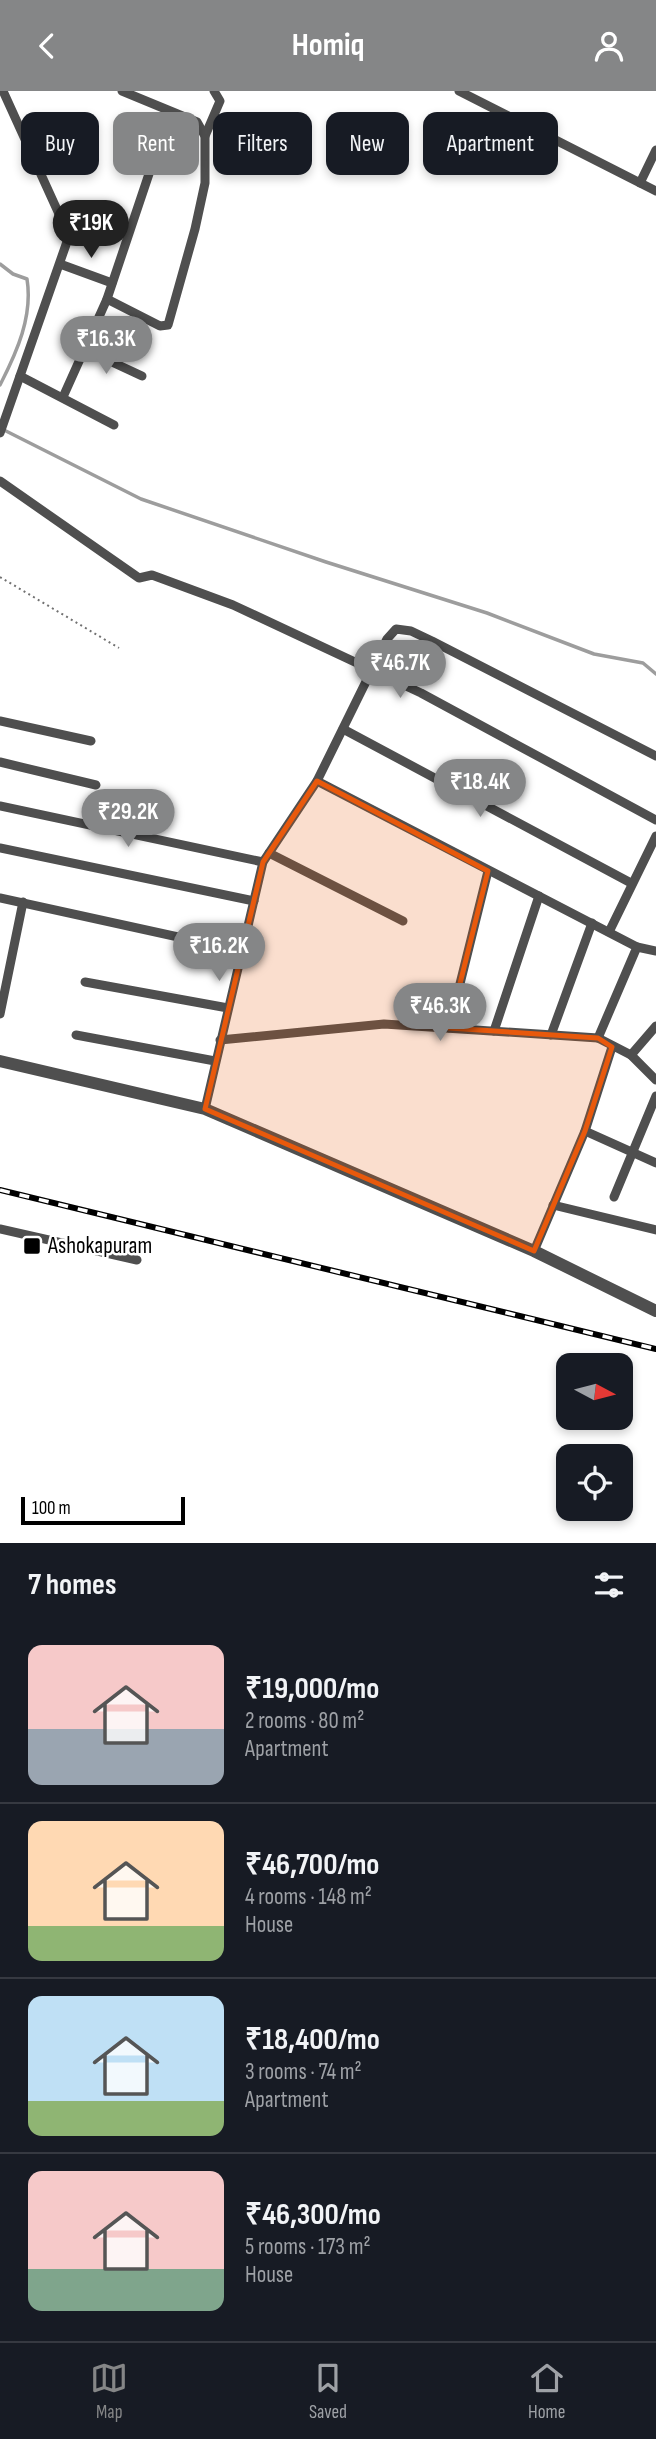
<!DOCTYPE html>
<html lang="en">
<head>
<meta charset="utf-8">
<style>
  :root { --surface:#171b24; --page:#20242c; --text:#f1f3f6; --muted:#9ea1a6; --line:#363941; --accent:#858687 }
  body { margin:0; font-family:"Sofia Sans Condensed",sans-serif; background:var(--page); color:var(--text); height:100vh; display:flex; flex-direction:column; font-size:26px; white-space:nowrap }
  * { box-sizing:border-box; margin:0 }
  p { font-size:23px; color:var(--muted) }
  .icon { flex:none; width:38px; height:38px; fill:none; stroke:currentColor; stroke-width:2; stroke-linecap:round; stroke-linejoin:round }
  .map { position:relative; height:1452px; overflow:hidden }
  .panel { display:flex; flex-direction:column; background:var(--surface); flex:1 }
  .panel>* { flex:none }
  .guide { position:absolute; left:21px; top:21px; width:614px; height:63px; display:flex; gap:14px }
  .needle { width:46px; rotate:97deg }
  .tools { position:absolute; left:556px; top:1262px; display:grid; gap:14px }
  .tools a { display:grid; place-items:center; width:77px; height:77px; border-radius:14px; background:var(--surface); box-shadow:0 4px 10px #0003; font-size:35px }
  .scale { position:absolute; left:21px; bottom:18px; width:164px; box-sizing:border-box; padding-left:7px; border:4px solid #000; border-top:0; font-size:19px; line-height:24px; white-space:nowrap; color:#000; -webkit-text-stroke:5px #fff; paint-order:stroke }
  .price { position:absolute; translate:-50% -60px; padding:0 16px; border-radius:24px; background:var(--accent); color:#fff; font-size:23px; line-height:46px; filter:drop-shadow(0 2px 4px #0008) }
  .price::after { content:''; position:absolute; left:50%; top:42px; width:21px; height:16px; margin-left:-10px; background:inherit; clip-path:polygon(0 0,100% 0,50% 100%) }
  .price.current { background:#222; color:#fff }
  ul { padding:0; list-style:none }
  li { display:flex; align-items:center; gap:21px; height:175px; padding:0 28px }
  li+li { border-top:2px solid var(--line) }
  li span { display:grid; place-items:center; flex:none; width:196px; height:140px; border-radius:14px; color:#555 }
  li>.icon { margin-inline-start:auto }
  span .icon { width:84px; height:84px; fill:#fffc; stroke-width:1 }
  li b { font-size:30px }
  h2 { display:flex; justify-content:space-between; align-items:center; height:84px; padding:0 28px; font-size:30px }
  .chip { padding:0 24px; border-radius:14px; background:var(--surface); box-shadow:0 4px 10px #0003; font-size:24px; line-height:63px }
  .chip.current { background:var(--accent); color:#fff }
  header { display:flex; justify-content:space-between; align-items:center; height:91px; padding:0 28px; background:var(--accent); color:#fff; font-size:32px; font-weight:700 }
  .dock { display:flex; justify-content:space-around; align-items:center; height:98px; border-top:2px solid var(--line); background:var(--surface); font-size:19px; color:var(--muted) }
  .dock a { display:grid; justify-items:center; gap:4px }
  .dock .current { color:var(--accent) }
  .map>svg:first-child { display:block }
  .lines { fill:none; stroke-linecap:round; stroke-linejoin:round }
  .stream { stroke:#9d9d9d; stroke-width:3.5 }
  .path { stroke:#717171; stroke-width:2; stroke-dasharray:2 3.5; stroke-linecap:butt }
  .minor { stroke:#4f4f4f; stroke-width:9 }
  .tertiary { stroke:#4f4f4f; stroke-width:12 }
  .rail-casing { stroke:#000; stroke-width:6 }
  .rail { stroke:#fff; stroke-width:3.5; stroke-dasharray:10; stroke-linecap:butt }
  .marked { fill:#e8590c; fill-opacity:0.2; stroke:#e8590c; stroke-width:5; stroke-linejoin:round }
  .poi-dot { fill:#000; stroke:#fff; stroke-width:2.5 }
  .labels { text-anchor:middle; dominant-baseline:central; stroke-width:5; stroke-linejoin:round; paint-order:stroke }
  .poi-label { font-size:23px; fill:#000; stroke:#fff; text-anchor:start }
</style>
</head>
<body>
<header><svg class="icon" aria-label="back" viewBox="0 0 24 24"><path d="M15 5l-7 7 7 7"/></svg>Homiq<svg class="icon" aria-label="person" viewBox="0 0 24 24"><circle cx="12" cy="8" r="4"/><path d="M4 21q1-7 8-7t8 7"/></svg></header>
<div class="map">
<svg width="656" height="1452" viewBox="0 0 656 1452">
  <rect width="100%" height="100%" fill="#fff"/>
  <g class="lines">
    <g class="stream">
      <path d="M 0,173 L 13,183 L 27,188 C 33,225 17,261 0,294"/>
      <polyline points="2,338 141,408 326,471 487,522 594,563 643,572 656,583"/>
    </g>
    <polyline class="path" points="0,486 119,557"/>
    <g class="minor">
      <polyline points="459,0 656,100"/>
      <polyline points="205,45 220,10 214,0"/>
      <polyline points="640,92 656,59"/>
      <polyline points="60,173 112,192"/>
      <polyline points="107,208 160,235 168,234 195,138 205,92 205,45 197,31 122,0"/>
      <polyline points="84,258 142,285"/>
      <polyline points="20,285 114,334"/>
      <polyline points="63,306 107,208 156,62"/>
      <polyline points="0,342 69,145 3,0"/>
      <polyline points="0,390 139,487 152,484 233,514 421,602 656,729"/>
      <polyline points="0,630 91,650"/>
      <polyline points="343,638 631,792"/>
      <polyline points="0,671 96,694"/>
      <polyline points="317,690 637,856 598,947"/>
      <polyline points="0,715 263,771"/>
      <polyline points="0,757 254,810"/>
      <polyline points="269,762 403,830"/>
      <polyline points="0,807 242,860"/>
      <polyline points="609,841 656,745"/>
      <polyline points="637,856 656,860"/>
      <polyline points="85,891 228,917"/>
      <polyline points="0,923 23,811"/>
      <polyline points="449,937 488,780"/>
      <polyline points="494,940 539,805"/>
      <polyline points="76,944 215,970"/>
      <polyline points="551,944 592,832"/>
      <polyline points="220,949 384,933 598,947 631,964 656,989"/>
      <polyline points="631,964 656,935"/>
      <polyline points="205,1018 263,771 317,690 387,548 396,538 411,540 432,550 656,665"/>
      <polyline points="585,1040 656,1072"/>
      <polyline points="614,1106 656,1005"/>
      <polyline points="553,1114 656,1139"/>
      <polyline points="0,1138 137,1169"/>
      <polyline points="534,1160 585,1040 612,956"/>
    </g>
    <polyline class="tertiary" points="0,970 205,1018 534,1160 656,1220"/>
    <defs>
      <polyline id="rail" points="0,1099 656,1258"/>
    </defs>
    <use href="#rail" class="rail-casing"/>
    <use href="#rail" class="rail"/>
  </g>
  <path class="marked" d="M 317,690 L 488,780 L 449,937 L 598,947 L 612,956 L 585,1040 L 534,1160 L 205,1018 L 263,771 Z"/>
  <rect class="poi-dot" x="23" y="1146" width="18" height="18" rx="3.5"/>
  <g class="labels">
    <g class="poi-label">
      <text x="48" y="1155">Ashokapuram</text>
    </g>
  </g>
</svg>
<div class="tools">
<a><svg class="needle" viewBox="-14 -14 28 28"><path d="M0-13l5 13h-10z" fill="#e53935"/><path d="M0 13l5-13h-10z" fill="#9ea1a6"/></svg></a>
<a><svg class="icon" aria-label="locate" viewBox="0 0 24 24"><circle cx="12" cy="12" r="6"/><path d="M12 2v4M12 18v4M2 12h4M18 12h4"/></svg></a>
</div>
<div class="scale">100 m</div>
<b class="price current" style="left:91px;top:169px">₹19K</b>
<b class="price" style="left:106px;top:285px">₹16.3K</b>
<b class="price" style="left:400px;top:609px">₹46.7K</b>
<b class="price" style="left:480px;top:728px">₹18.4K</b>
<b class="price" style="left:128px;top:758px">₹29.2K</b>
<b class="price" style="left:219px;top:892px">₹16.2K</b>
<b class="price" style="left:440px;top:952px">₹46.3K</b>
<div class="guide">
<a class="chip">Buy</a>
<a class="chip current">Rent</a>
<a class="chip">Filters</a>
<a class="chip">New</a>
<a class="chip">Apartment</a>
</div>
</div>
<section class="panel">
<h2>7 homes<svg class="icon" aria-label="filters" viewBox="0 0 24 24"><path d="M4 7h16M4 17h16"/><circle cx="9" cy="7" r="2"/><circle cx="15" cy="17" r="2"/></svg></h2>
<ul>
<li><span style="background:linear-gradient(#f6c9c9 60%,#9aa5b1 0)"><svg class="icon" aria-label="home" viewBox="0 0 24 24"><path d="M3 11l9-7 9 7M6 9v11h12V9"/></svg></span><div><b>₹19,000/mo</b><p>2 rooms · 80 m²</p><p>Apartment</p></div></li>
<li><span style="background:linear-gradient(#ffd9b3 75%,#8fb573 0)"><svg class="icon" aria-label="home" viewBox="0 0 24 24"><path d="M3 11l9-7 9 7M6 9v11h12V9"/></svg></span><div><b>₹46,700/mo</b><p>4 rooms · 148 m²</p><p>House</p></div></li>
<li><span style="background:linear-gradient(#bfe0f5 75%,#8fb573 0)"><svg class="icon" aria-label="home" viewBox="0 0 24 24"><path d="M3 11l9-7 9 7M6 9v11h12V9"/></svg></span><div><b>₹18,400/mo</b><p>3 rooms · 74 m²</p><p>Apartment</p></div></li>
<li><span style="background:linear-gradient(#f6c9c9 70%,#7fa58c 0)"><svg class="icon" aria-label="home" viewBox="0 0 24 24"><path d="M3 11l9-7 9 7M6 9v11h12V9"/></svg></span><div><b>₹46,300/mo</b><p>5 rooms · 173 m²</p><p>House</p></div></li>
</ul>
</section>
<nav class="dock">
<a class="current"><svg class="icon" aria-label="map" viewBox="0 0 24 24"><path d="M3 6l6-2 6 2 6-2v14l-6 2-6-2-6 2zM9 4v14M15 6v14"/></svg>Map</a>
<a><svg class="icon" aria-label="saved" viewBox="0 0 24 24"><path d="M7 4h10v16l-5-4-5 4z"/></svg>Saved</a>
<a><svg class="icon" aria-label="home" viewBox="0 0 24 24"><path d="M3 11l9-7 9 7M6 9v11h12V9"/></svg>Home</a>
</nav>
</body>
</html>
